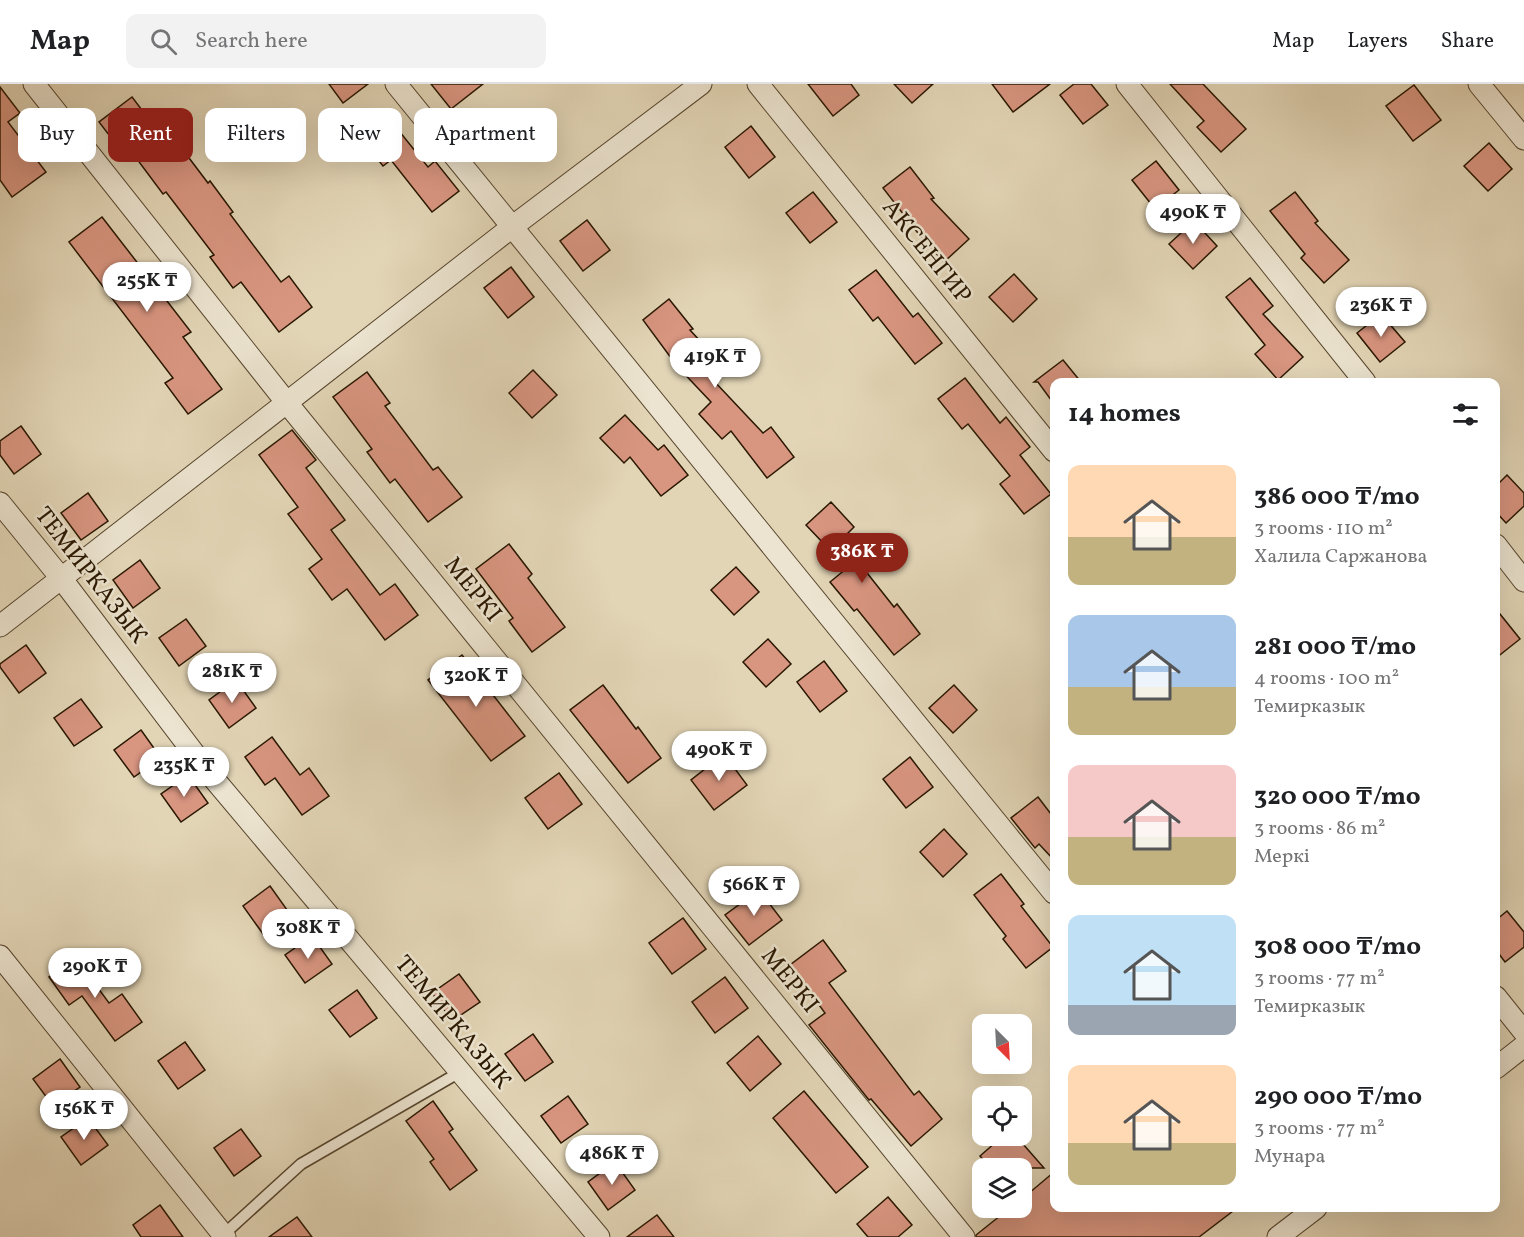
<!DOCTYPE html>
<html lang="en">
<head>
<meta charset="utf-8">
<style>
  :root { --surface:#fff; --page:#f2f2f2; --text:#202124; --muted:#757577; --line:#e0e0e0; --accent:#8f2418 }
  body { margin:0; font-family:Vollkorn,serif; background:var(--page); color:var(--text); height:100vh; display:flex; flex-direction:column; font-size:22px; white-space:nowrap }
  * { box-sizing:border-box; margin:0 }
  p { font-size:20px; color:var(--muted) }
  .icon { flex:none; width:33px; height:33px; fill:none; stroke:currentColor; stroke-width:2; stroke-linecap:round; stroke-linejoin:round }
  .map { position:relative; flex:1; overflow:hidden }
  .details { position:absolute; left:1050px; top:294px; width:450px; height:834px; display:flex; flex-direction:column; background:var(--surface); border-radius:12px; box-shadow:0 6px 24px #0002 }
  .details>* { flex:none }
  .guide { position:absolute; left:18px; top:24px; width:570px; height:54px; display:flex; gap:12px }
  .needle { width:39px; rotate:156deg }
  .tools { position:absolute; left:972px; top:930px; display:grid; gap:12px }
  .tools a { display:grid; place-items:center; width:60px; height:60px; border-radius:12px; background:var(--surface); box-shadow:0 6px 24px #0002; font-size:30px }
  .price { position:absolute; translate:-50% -51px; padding:0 14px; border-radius:21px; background:#fff; color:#222; font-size:20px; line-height:39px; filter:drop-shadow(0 2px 3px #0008) }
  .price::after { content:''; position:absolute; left:50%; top:36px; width:18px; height:14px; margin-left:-9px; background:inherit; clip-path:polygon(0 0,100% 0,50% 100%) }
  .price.current { background:var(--accent); color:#fff }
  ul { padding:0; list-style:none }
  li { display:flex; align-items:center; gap:18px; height:150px; padding:0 18px }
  li span { display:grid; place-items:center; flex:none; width:168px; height:120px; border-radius:12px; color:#555 }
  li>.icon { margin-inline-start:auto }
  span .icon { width:72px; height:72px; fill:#fffc; stroke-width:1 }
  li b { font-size:26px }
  h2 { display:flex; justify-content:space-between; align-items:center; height:72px; padding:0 18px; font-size:26px }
  .pill { padding:0 21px; border-radius:12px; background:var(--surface); box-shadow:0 6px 24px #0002; font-size:21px; line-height:54px }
  .pill.current { background:var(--accent); color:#fff }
  header { display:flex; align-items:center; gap:36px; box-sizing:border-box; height:84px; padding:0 30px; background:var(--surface); border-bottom:2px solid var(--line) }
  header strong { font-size:28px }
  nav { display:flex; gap:33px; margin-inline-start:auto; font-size:21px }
  .search { width:420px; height:54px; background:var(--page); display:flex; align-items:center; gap:15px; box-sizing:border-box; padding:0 21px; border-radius:12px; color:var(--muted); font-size:22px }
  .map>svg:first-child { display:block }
  .building { fill:#d89580; stroke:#291700; stroke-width:1.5 }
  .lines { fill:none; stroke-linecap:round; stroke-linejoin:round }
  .service-casing { stroke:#57462e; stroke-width:13 }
  .minor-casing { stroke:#57462e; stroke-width:23 }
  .service { stroke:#ece4d0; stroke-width:10 }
  .minor { stroke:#ece4d0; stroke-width:21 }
  .labels { text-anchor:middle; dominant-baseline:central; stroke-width:5; stroke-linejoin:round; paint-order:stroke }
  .street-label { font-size:24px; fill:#291700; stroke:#ece4d0 }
</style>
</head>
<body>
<header>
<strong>Map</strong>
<div class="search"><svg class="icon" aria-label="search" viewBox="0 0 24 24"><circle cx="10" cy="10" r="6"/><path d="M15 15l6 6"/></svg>Search here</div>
<nav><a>Map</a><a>Layers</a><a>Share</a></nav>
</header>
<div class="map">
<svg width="1524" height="1153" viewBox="0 0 1524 1153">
  <rect width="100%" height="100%" fill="#e2d5b6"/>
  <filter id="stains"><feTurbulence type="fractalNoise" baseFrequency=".00333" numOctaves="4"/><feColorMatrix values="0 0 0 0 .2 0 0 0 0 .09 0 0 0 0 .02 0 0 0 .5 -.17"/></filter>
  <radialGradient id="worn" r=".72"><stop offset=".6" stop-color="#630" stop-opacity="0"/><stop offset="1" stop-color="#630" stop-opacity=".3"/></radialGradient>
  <g class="building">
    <polygon points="329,0 368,0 343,19"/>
    <polygon points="431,0 483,0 451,25"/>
    <polygon points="808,0 851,0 859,11 833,32"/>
    <polygon points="894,0 933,0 912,19"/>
    <polygon points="992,0 1050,0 1013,28"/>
    <polygon points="1074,0 1091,0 1108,21 1083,40 1060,11"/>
    <polygon points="1170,0 1203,0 1246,45 1221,68 1197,43 1204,37"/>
    <polygon points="1414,1 1441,36 1413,57 1386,22"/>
    <polygon points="0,3 20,29 8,38 46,88 12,113 0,96"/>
    <polygon points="132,13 167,59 174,54 208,99 210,97 233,128 230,130 281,198 289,192 312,223 279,248 241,198 233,204 210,173 214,171 166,108 163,110 128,63 122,68 99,38"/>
    <polygon points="500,26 523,55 497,76 473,47"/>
    <polygon points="387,32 428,83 435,77 459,107 432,128 391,76 383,82 360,53"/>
    <polygon points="751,42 775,73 749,94 725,63"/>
    <polygon points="1489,59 1512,85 1488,107 1464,82"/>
    <polygon points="1156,77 1179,106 1155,125 1132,96"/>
    <polygon points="910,83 934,114 931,115 969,155 944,178 921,153 883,104"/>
    <polygon points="813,108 837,138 810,159 786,129"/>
    <polygon points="1295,108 1318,137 1315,139 1349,176 1324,199 1301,174 1305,170 1270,127"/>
    <polygon points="102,133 191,248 183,253 222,305 188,330 165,299 173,294 69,158"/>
    <polygon points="587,136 610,166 583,187 560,157"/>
    <polygon points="1194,137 1217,162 1193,185 1169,160"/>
    <polygon points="511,183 534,213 508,234 484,204"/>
    <polygon points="876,186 913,233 918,229 942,259 915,280 878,233 873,237 849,206"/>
    <polygon points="1014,190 1037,215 1013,238 989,213"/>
    <polygon points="1250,194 1273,222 1263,230 1303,273 1278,296 1255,270 1265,261 1226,213"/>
    <polygon points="669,215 693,245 690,246 725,284 713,296 763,349 771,343 794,373 767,394 731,347 722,355 699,330 711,318 677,282 643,236"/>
    <polygon points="1381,230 1405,258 1380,278 1357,249"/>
    <polygon points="1063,276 1081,298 1054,298 1054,320 1038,298 1034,298"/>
    <polygon points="533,286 557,311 532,334 509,309"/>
    <polygon points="367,288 390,319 385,322 433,386 438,383 462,413 428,438 395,395 390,399 367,368 372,365 333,313"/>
    <polygon points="965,294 1000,339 1006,333 1030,363 1020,371 1051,410 1024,430 1000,400 1010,392 968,340 962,345 938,315"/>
    <polygon points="625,331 658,366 664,361 688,391 661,412 630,373 624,379 600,354"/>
    <polygon points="21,342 41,370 14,390 0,371 0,357"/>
    <polygon points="292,346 316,376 306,384 345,436 331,446 380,511 395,500 418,531 385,556 347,505 332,516 309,485 322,475 288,430 298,423 259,371"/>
    <polygon points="1507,391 1524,409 1524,422 1506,439 1496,428 1496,402"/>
    <polygon points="88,409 108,437 81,456 61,429"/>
    <polygon points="831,418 854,443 841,456 894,523 897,520 920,550 894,571 857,525 854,527 830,498 847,484 806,441"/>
    <polygon points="509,460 532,490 528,494 565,543 532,568 509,537 513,534 476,485"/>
    <polygon points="140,476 160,504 133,524 113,496"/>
    <polygon points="736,483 759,508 734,531 711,506"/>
    <polygon points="1496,525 1520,555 1496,574"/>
    <polygon points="186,535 206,562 179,582 159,554"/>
    <polygon points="768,555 791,580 766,603 743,578"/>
    <polygon points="26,561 46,589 19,609 0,583 0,580"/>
    <polygon points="462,571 525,652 491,677 428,596"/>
    <polygon points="824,577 847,607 820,628 797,598"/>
    <polygon points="236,596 256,624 229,644 209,616"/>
    <polygon points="603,601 636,645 638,643 661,674 628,699 570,626"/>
    <polygon points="954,601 977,626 953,649 929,624"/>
    <polygon points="81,615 102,643 74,662 54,634"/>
    <polygon points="141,646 161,674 134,693 114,666"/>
    <polygon points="272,653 300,691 309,684 329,712 302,731 275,694 265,701 245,673"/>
    <polygon points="724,670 747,701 714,726 691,696"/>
    <polygon points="910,673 933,703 906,724 883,695"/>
    <polygon points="559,689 582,720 548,745 525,714"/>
    <polygon points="188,691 208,719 181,738 161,710"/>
    <polygon points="1038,713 1054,734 1054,776 1039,760 1035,764 1011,734"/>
    <polygon points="944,745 967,770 943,793 920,768"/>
    <polygon points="1001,790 1024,820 1021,822 1053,863 1026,884 1003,855 1006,852 974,811"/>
    <polygon points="270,802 290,830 263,850 243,822"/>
    <polygon points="759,806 782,836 749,861 725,831"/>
    <polygon points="1507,827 1524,848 1524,863 1505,878 1496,866 1496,836"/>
    <polygon points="683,834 706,865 672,890 649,859"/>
    <polygon points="312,852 332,880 305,899 285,871"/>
    <polygon points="823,856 846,887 829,899 914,1011 919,1007 942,1035 911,1062 871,1015 869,1016 809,941 825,929 790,881"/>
    <polygon points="76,874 109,919 122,910 142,938 115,957 82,912 69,921 49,893"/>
    <polygon points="459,890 480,918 452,937 432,909"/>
    <polygon points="725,893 748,924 715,949 692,918"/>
    <polygon points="357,906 377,934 350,953 329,926"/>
    <polygon points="533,950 553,978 525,997 505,970"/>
    <polygon points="758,952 781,980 750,1007 727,979"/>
    <polygon points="185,958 205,986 178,1005 158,977"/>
    <polygon points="60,975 80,1003 53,1022 33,995"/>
    <polygon points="804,1007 868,1083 836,1109 773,1034"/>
    <polygon points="568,1012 588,1040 561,1059 541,1032"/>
    <polygon points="433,1017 453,1045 449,1048 477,1086 450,1106 430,1078 434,1075 406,1037"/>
    <polygon points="88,1034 108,1061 81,1081 61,1053"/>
    <polygon points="241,1045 261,1072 234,1092 214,1064"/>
    <polygon points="1003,1052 1016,1052 1044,1084 991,1084 980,1072"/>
    <polygon points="615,1078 635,1106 608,1126 588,1098"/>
    <polygon points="1054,1088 1054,1124 1237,1124 1199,1153 976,1153 976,1151 1010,1124 1022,1124 1022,1115"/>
    <polygon points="888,1113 912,1141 898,1153 868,1153 857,1140"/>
    <polygon points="160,1121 183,1153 141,1153 133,1141"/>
    <polygon points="657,1131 674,1153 627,1153"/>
    <polygon points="297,1133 312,1153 269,1153"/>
  </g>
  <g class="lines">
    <defs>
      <polyline id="service" points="222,1152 301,1080 460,988"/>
      <g id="minor">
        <polyline points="34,0 287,319 964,1153"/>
        <polyline points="396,0 1054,809"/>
        <polyline points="758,0 1054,367"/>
        <polyline points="1127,0 1365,298"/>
        <polyline points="1479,0 1524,55"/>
        <polyline points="0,419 61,494 209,689 599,1153"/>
        <polyline points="1496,461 1524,497"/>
        <polyline points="0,542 512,143 701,0"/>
        <polyline points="0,872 225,1153"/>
        <polyline points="1496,913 1524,948"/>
        <polyline points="1496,984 1524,962"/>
        <polyline points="1278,1153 1316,1124"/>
      </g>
    </defs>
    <use href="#service" class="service-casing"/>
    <use href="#minor" class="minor-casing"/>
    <use href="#service" class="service"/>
    <use href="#minor" class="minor"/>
  </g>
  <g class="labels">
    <g class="street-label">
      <text transform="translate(926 168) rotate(51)">АКСЕНГИР</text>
      <text transform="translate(90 492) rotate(52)">ТЕМИРКАЗЫК</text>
      <text transform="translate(472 506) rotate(51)">МЕРКІ</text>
      <text transform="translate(789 897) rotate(51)">МЕРКІ</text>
      <text transform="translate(452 939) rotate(50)">ТЕМИРКАЗЫК</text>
    </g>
  </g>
  <rect width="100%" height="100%" filter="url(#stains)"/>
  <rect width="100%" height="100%" fill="url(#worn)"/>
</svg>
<div class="tools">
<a><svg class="needle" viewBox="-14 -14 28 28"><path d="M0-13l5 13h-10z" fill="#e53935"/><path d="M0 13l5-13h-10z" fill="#757577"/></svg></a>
<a><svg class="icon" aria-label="locate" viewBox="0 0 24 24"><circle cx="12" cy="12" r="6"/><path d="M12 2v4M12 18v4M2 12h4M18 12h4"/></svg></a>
<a><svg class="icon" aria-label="layers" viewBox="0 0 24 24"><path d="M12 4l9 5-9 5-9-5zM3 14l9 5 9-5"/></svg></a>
</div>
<b class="price" style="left:1193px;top:161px">490K ₸</b>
<b class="price" style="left:147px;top:229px">255K ₸</b>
<b class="price" style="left:1381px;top:254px">236K ₸</b>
<b class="price" style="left:715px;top:305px">419K ₸</b>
<b class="price current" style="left:862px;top:500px">386K ₸</b>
<b class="price" style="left:232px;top:620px">281K ₸</b>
<b class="price" style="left:476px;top:624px">320K ₸</b>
<b class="price" style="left:719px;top:698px">490K ₸</b>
<b class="price" style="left:184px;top:714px">235K ₸</b>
<b class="price" style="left:754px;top:833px">566K ₸</b>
<b class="price" style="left:308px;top:876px">308K ₸</b>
<b class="price" style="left:95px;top:915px">290K ₸</b>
<b class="price" style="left:84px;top:1057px">156K ₸</b>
<b class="price" style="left:612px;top:1102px">486K ₸</b>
<div class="guide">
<a class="pill">Buy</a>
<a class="pill current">Rent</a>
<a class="pill">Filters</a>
<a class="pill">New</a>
<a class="pill">Apartment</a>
</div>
<section class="details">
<h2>14 homes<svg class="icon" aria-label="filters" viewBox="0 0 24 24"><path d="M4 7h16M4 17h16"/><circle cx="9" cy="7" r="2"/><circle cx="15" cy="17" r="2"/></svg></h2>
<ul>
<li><span style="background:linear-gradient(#ffd9b3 60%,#c2b280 0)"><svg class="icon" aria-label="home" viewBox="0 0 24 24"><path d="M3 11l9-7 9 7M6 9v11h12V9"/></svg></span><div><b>386 000 ₸/mo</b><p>3 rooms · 110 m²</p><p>Халила Саржанова</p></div></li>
<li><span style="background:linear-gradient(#a9c7e8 60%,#c2b280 0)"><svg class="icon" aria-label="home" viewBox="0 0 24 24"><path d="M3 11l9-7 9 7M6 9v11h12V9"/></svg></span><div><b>281 000 ₸/mo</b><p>4 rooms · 100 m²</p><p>Темирказык</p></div></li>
<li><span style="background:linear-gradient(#f6c9c9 60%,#c2b280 0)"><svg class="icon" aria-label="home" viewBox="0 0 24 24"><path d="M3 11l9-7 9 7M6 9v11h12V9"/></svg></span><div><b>320 000 ₸/mo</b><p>3 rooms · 86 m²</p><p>Меркі</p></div></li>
<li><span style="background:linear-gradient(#bfe0f5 75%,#9aa5b1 0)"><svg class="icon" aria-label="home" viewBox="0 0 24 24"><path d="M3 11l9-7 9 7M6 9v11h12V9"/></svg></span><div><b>308 000 ₸/mo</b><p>3 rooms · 77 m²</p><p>Темирказык</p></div></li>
<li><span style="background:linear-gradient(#ffd9b3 65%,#c2b280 0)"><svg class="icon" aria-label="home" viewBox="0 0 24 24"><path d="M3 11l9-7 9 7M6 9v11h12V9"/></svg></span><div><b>290 000 ₸/mo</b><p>3 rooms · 77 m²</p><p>Мунара</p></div></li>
</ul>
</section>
</div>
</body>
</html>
